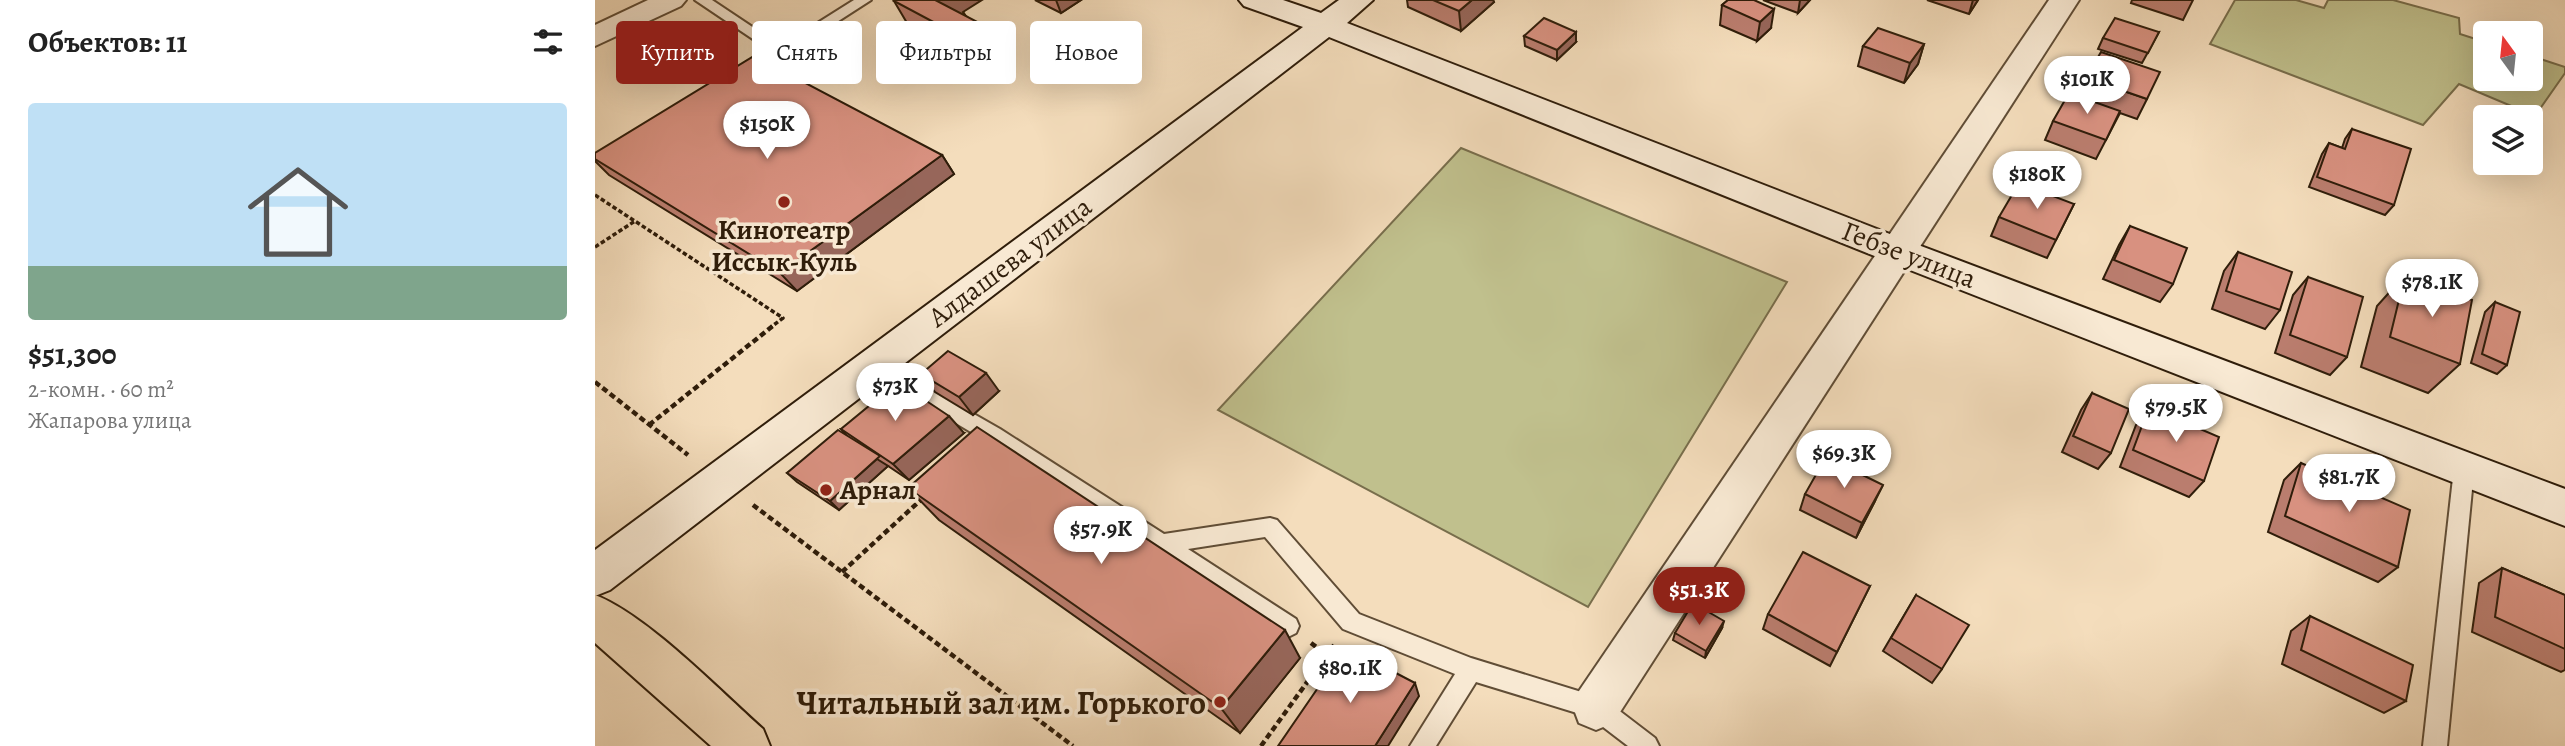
<!DOCTYPE html>
<html lang="ru">
<head>
<meta charset="utf-8">
<style>
  :root { --surface:#fff; --page:#f6f6f6; --text:#222; --muted:#767676; --accent:#8f2418 }
  body { margin:0; font-family:Alegreya,serif; background:var(--page); color:var(--text); height:100vh; display:flex; flex-direction:column; font-size:26px; white-space:nowrap }
  * { box-sizing:border-box; margin:0 }
  p { font-size:23px; color:var(--muted) }
  .icon { flex:none; width:38px; height:38px; fill:none; stroke:currentColor; stroke-width:2; stroke-linecap:round; stroke-linejoin:round }
  .map { position:relative; flex:1; overflow:hidden }
  .sheet { display:flex; flex-direction:column; background:var(--surface); width:595px }
  .sheet>* { flex:none }
  .top-card { position:absolute; left:21px; top:21px; width:665px; height:63px; display:flex; gap:14px }
  .needle { width:46px; rotate:345deg }
  .fabs { position:absolute; left:1878px; top:21px; display:grid; gap:14px }
  .fabs a { display:grid; place-items:center; width:70px; height:70px; border-radius:7px; background:var(--surface); box-shadow:0 7px 28px #0002; font-size:35px }
  .price { position:absolute; translate:-50% -60px; padding:0 16px; border-radius:24px; background:#fff; color:#222; font-size:23px; line-height:46px; filter:drop-shadow(0 2px 4px #0008) }
  .price::after { content:''; position:absolute; left:50%; top:42px; width:21px; height:16px; margin-left:-10px; background:inherit; clip-path:polygon(0 0,100% 0,50% 100%) }
  .price.active { background:var(--accent); color:#fff }
  ul { padding:0; list-style:none }
  li { display:grid; align-content:center; gap:14px; height:371px; padding:0 28px }
  li span { display:grid; place-items:center; height:217px; border-radius:7px; color:#555 }
  li>.icon { margin-inline-start:auto }
  span .icon { width:126px; height:126px; fill:#fffc; stroke-width:1 }
  li b { font-size:30px }
  h2 { display:flex; justify-content:space-between; align-items:center; height:84px; padding:0 28px; font-size:30px }
  .tag { padding:0 24px; border-radius:7px; background:var(--surface); box-shadow:0 7px 28px #0002; font-size:24px; line-height:63px }
  .tag.active { background:var(--accent); color:#fff }
  main { display:flex; flex:1; min-height:0 }
  .map>svg:first-child { display:block }
  .green { fill:#c0c08d; stroke:#786e4c; stroke-width:2 }
  .lines { fill:none; stroke-linecap:round; stroke-linejoin:round }
  .lane-casing { stroke:#604d36; stroke-width:4 }
  .street-casing { stroke:#604d36; stroke-width:4 }
  .secondary-casing { stroke:#2f1d0a; stroke-width:4 }
  .highway-casing { stroke:#2f1d0a; stroke-width:4 }
  .path-far1 { stroke:#2f1d0a; stroke-width:3.5; stroke-dasharray:4.5 2.5; stroke-linecap:butt }
  .path { stroke:#2f1d0a; stroke-width:4.5; stroke-dasharray:6 3.5; stroke-linecap:butt }
  .lane { fill:#f8e9d3; fill-rule:evenodd }
  .street { fill:#f8e9d3; fill-rule:evenodd }
  .secondary { fill:#f8e9d3; fill-rule:evenodd }
  .highway { fill:#f4ddbc; fill-rule:evenodd }
  .wall { fill:#ba7d6e; stroke:#2f1d0a; stroke-width:2 }
  .shaded-wall { fill:#97665a; stroke:#2f1d0a; stroke-width:2 }
  .building { fill:#d89180; stroke:#2f1d0a; stroke-width:2 }
  .poi-dot { fill:#8f2418; stroke:#f8e9d3; stroke-width:2.5 }
  .labels { text-anchor:middle; dominant-baseline:central; stroke-width:7; stroke-linejoin:round; paint-order:stroke }
  .poi-label { font-size:28px; font-weight:bold; fill:#2f1d0a; stroke:#f8e9d3 }
  .street-label { font-size:28px; fill:#2f1d0a; stroke:#f8e9d3 }
  .near-poi-label { font-size:33px; font-weight:bold; fill:#2f1d0a; stroke:#f8e9d3; text-anchor:end }
</style>
</head>
<body>
<main>
<section class="sheet">
<h2>Объектов: 11<svg class="icon" aria-label="filters" viewBox="0 0 24 24"><path d="M4 7h16M4 17h16"/><circle cx="9" cy="7" r="2"/><circle cx="15" cy="17" r="2"/></svg></h2>
<ul>
<li><span style="background:linear-gradient(#bfe0f5 75%,#7fa58c 0)"><svg class="icon" aria-label="home" viewBox="0 0 24 24"><path d="M3 11l9-7 9 7M6 9v11h12V9"/></svg></span><div><b>$51,300</b><p>2-комн. · 60 m²</p><p>Жапарова улица</p></div></li>
</ul>
</section>
<div class="map">
<svg width="1970" height="746" viewBox="0 0 1970 746">
  <rect width="100%" height="100%" fill="#f4ddbc"/>
  <filter id="stains"><feTurbulence type="fractalNoise" baseFrequency=".00286" numOctaves="4"/><feColorMatrix values="0 0 0 0 .2 0 0 0 0 .09 0 0 0 0 .02 0 0 0 .5 -.17"/></filter>
  <radialGradient id="worn" r=".72"><stop offset=".6" stop-color="#630" stop-opacity="0"/><stop offset="1" stop-color="#630" stop-opacity=".3"/></radialGradient>
  <g class="green">
    <polygon points="1640,0 1701,0 1729,8 1733,0 1798,0 1864,18 1865,34 1890,42 1890,79 1936,79 1936,56 1970,67 1970,73 1940,116 1864,84 1828,125 1615,44"/>
    <polygon points="866,148 1192,282 993,607 623,410"/>
  </g>
  <g class="lines">
    <defs>
      <g id="lane">
        <polygon points="100,0 117,0 186,46 259,0 276,0 186,58"/>
        <polygon points="279,357 405,429 569,534 675,518 682,520 764,614 876,658 1009,699 1060,738 1064,746 1033,746 995,717 881,682 841,746 815,746 860,674 748,629 670,537 593,549 701,619 704,626 701,633 693,637 685,633 391,441 272,370 269,365 272,360"/>
        <polygon points="1869,460 1876,463 1879,469 1852,746 1828,746 1859,469 1862,463"/>
      </g>
      <g id="street">
        <polygon points="53,0 91,0 86,6 0,46 0,25"/>
        <polygon points="1454,0 1484,0 1018,723 1001,730 984,723 978,707 984,691"/>
      </g>
      <polygon id="secondary" points="644,0 688,0 726,13 744,0 778,0 752,23 1318,243 1970,489 1970,526 1292,261 734,37 15,590 0,596 0,550 708,27 649,6"/>
      <path id="highway" d="M 0,595 C 52,615 124,690 168,729 L 175,746 L 116,746 L 0,643 Z"/>
    </defs>
    <use href="#lane" class="lane-casing"/>
    <use href="#street" class="street-casing"/>
    <use href="#secondary" class="secondary-casing"/>
    <use href="#highway" class="highway-casing"/>
    <g class="path-far1">
      <polyline points="0,195 188,318 176,327"/>
      <polyline points="0,247 40,221"/>
    </g>
    <g class="path">
      <polyline points="0,382 93,455"/>
      <polyline points="54,425 179,325"/>
      <polyline points="158,505 478,746"/>
      <polyline points="247,572 329,497"/>
      <polyline points="716,643 732,655"/>
      <polyline points="666,746 739,645"/>
    </g>
    <use href="#lane" class="lane"/>
    <use href="#street" class="street"/>
    <use href="#secondary" class="secondary"/>
    <use href="#highway" class="highway"/>
  </g>
  <g class="wall">
    <polygon points="440,0 486,0 466,13"/>
    <polygon points="812,0 898,0 899,2 866,31 813,7"/>
    <polygon points="1133,0 1176,28 1162,41 1125,25 1127,5"/>
    <polygon points="1168,0 1215,0 1203,13"/>
    <polygon points="1332,0 1383,0 1374,14"/>
    <polygon points="1537,0 1598,0 1588,20 1536,3"/>
    <polygon points="299,1 368,12 371,16 408,55 389,68 315,28"/>
    <polygon points="1564,32 1547,63 1503,49 1508,38"/>
    <polygon points="929,36 981,42 962,60 930,46"/>
    <polygon points="1329,44 1323,64 1309,83 1263,66 1268,46"/>
    <polygon points="1491,78 1552,99 1542,119 1525,113 1501,159 1450,140 1458,121 1483,96"/>
    <polygon points="1757,129 1799,205 1790,215 1714,187 1727,154 1734,143 1747,148 1750,139"/>
    <polygon points="0,153 347,155 359,174 202,291 14,175 0,161"/>
    <polygon points="1479,204 1452,258 1396,236 1404,217"/>
    <polygon points="1535,226 1578,284 1565,302 1508,279 1524,245"/>
    <polygon points="1643,252 1685,310 1670,329 1617,309 1629,271"/>
    <polygon points="1810,275 1865,364 1833,393 1766,367 1782,306"/>
    <polygon points="1713,277 1752,357 1735,375 1680,353 1698,295"/>
    <polygon points="1900,302 1912,365 1902,374 1876,363 1890,312"/>
    <polygon points="326,374 404,391 378,415 340,392"/>
    <polygon points="1497,393 1516,453 1503,469 1467,452 1486,410"/>
    <polygon points="1554,407 1609,481 1594,497 1525,467 1541,425"/>
    <polygon points="246,429 369,433 314,480 293,466 244,510 202,482 192,473 252,436"/>
    <polygon points="1706,463 1803,567 1783,582 1673,532 1689,480"/>
    <polygon points="313,488 705,658 645,733 344,520"/>
    <polygon points="1210,494 1280,501 1261,538 1205,510"/>
    <polygon points="1907,568 1970,595 1970,670 1966,672 1877,632 1884,583"/>
    <polygon points="1275,586 1235,666 1168,629 1173,614"/>
    <polygon points="1321,595 1347,669 1337,683 1288,651"/>
    <polygon points="1715,616 1811,701 1789,713 1687,664 1696,631"/>
    <polygon points="1127,628 1110,658 1078,640 1080,633"/>
  </g>
  <g class="shaded-wall">
    <polygon points="344,0 387,0 368,12 373,21 342,1"/>
    <polygon points="461,0 486,0 466,13"/>
    <polygon points="877,0 898,0 899,2 866,31 864,11"/>
    <polygon points="1205,0 1215,0 1203,13"/>
    <polygon points="1378,0 1383,0 1374,14"/>
    <polygon points="1179,9 1176,28 1162,41 1165,22"/>
    <polygon points="394,28 408,55 389,68 374,41"/>
    <polygon points="981,32 981,42 962,60 962,50"/>
    <polygon points="1329,44 1323,64 1309,83 1315,63"/>
    <polygon points="347,155 359,174 202,291 185,273"/>
    <polygon points="391,373 404,391 378,415 364,397"/>
    <polygon points="354,416 369,433 314,480 298,464"/>
    <polygon points="282,459 293,466 244,510 235,501"/>
    <polygon points="1288,485 1280,501 1261,538 1267,523"/>
    <polygon points="1129,621 1127,628 1110,658 1111,651"/>
    <polygon points="690,630 705,658 645,733 626,708"/>
    <polygon points="820,683 824,696 793,746 780,746"/>
  </g>
  <g class="building">
    <polygon points="301,0 344,0 342,1 394,28 374,41 299,1"/>
    <polygon points="838,0 877,0 864,11"/>
    <polygon points="1133,0 1159,0 1179,9 1165,22 1127,5"/>
    <polygon points="949,18 981,32 962,50 929,36"/>
    <polygon points="1520,18 1564,32 1553,53 1508,38"/>
    <polygon points="1283,28 1329,44 1315,63 1268,46"/>
    <polygon points="1506,52 1565,72 1552,99 1491,78"/>
    <polygon points="159,56 347,155 185,273 0,159 0,153"/>
    <polygon points="1474,93 1525,111 1511,140 1458,121"/>
    <polygon points="1757,129 1816,149 1799,205 1722,177 1734,143 1750,149"/>
    <polygon points="1424,183 1479,204 1461,240 1404,217"/>
    <polygon points="1535,226 1592,248 1578,284 1519,260"/>
    <polygon points="1643,252 1697,272 1685,310 1631,291"/>
    <polygon points="1810,275 1877,300 1865,364 1795,337"/>
    <polygon points="1713,277 1768,297 1752,357 1695,335"/>
    <polygon points="1900,302 1925,312 1912,365 1887,354"/>
    <polygon points="353,351 391,373 364,397 326,374"/>
    <polygon points="303,382 354,416 298,464 246,429"/>
    <polygon points="1497,393 1534,409 1516,453 1478,436"/>
    <polygon points="1554,407 1624,437 1609,481 1538,450"/>
    <polygon points="382,427 690,630 626,708 313,488"/>
    <polygon points="243,430 285,456 235,501 192,473"/>
    <polygon points="1231,457 1288,485 1267,523 1210,494"/>
    <polygon points="1706,463 1815,510 1803,567 1690,516"/>
    <polygon points="1208,552 1275,586 1242,652 1173,614"/>
    <polygon points="1907,568 1970,595 1970,649 1900,617"/>
    <polygon points="1321,595 1374,625 1347,669 1296,638"/>
    <polygon points="1098,603 1129,621 1111,651 1080,633"/>
    <polygon points="1715,616 1818,665 1811,701 1706,650"/>
    <polygon points="751,647 820,683 780,746 683,746"/>
  </g>
  <g class="poi-dot">
    <circle cx="189" cy="202" r="7"/>
    <circle cx="231" cy="490" r="7"/>
    <circle cx="625" cy="702" r="7"/>
  </g>
  <g class="labels">
    <g class="poi-label">
      <text x="189" y="230">Кинотеатр<tspan x="189" dy="32">Иссык-Куль</tspan></text>
      <text x="245" y="490" text-anchor="start">Арнал</text>
    </g>
    <g class="street-label">
      <text transform="translate(1314 255) rotate(21)">Гебзе улица</text>
      <text transform="translate(415 262) rotate(-37)">Алдашева улица</text>
    </g>
    <g class="near-poi-label">
      <text x="611" y="702">Читальный зал им. Горького</text>
    </g>
  </g>
  <rect width="100%" height="100%" filter="url(#stains)"/>
  <rect width="100%" height="100%" fill="url(#worn)"/>
</svg>
<div class="fabs">
<a><svg class="needle" viewBox="-14 -14 28 28"><path d="M0-13l5 13h-10z" fill="#e53935"/><path d="M0 13l5-13h-10z" fill="#767676"/></svg></a>
<a><svg class="icon" aria-label="layers" viewBox="0 0 24 24"><path d="M12 4l9 5-9 5-9-5zM3 14l9 5 9-5"/></svg></a>
</div>
<b class="price" style="left:1492px;top:116px">$101K</b>
<b class="price" style="left:172px;top:161px">$150K</b>
<b class="price" style="left:1442px;top:211px">$180K</b>
<b class="price" style="left:1837px;top:319px">$78.1K</b>
<b class="price" style="left:300px;top:423px">$73K</b>
<b class="price" style="left:1581px;top:444px">$79.5K</b>
<b class="price" style="left:1249px;top:490px">$69.3K</b>
<b class="price" style="left:1754px;top:514px">$81.7K</b>
<b class="price" style="left:506px;top:566px">$57.9K</b>
<b class="price active" style="left:1104px;top:627px">$51.3K</b>
<b class="price" style="left:755px;top:705px">$80.1K</b>
<div class="top-card">
<a class="tag active">Купить</a>
<a class="tag">Снять</a>
<a class="tag">Фильтры</a>
<a class="tag">Новое</a>
</div>
</div>
</main>
</body>
</html>
